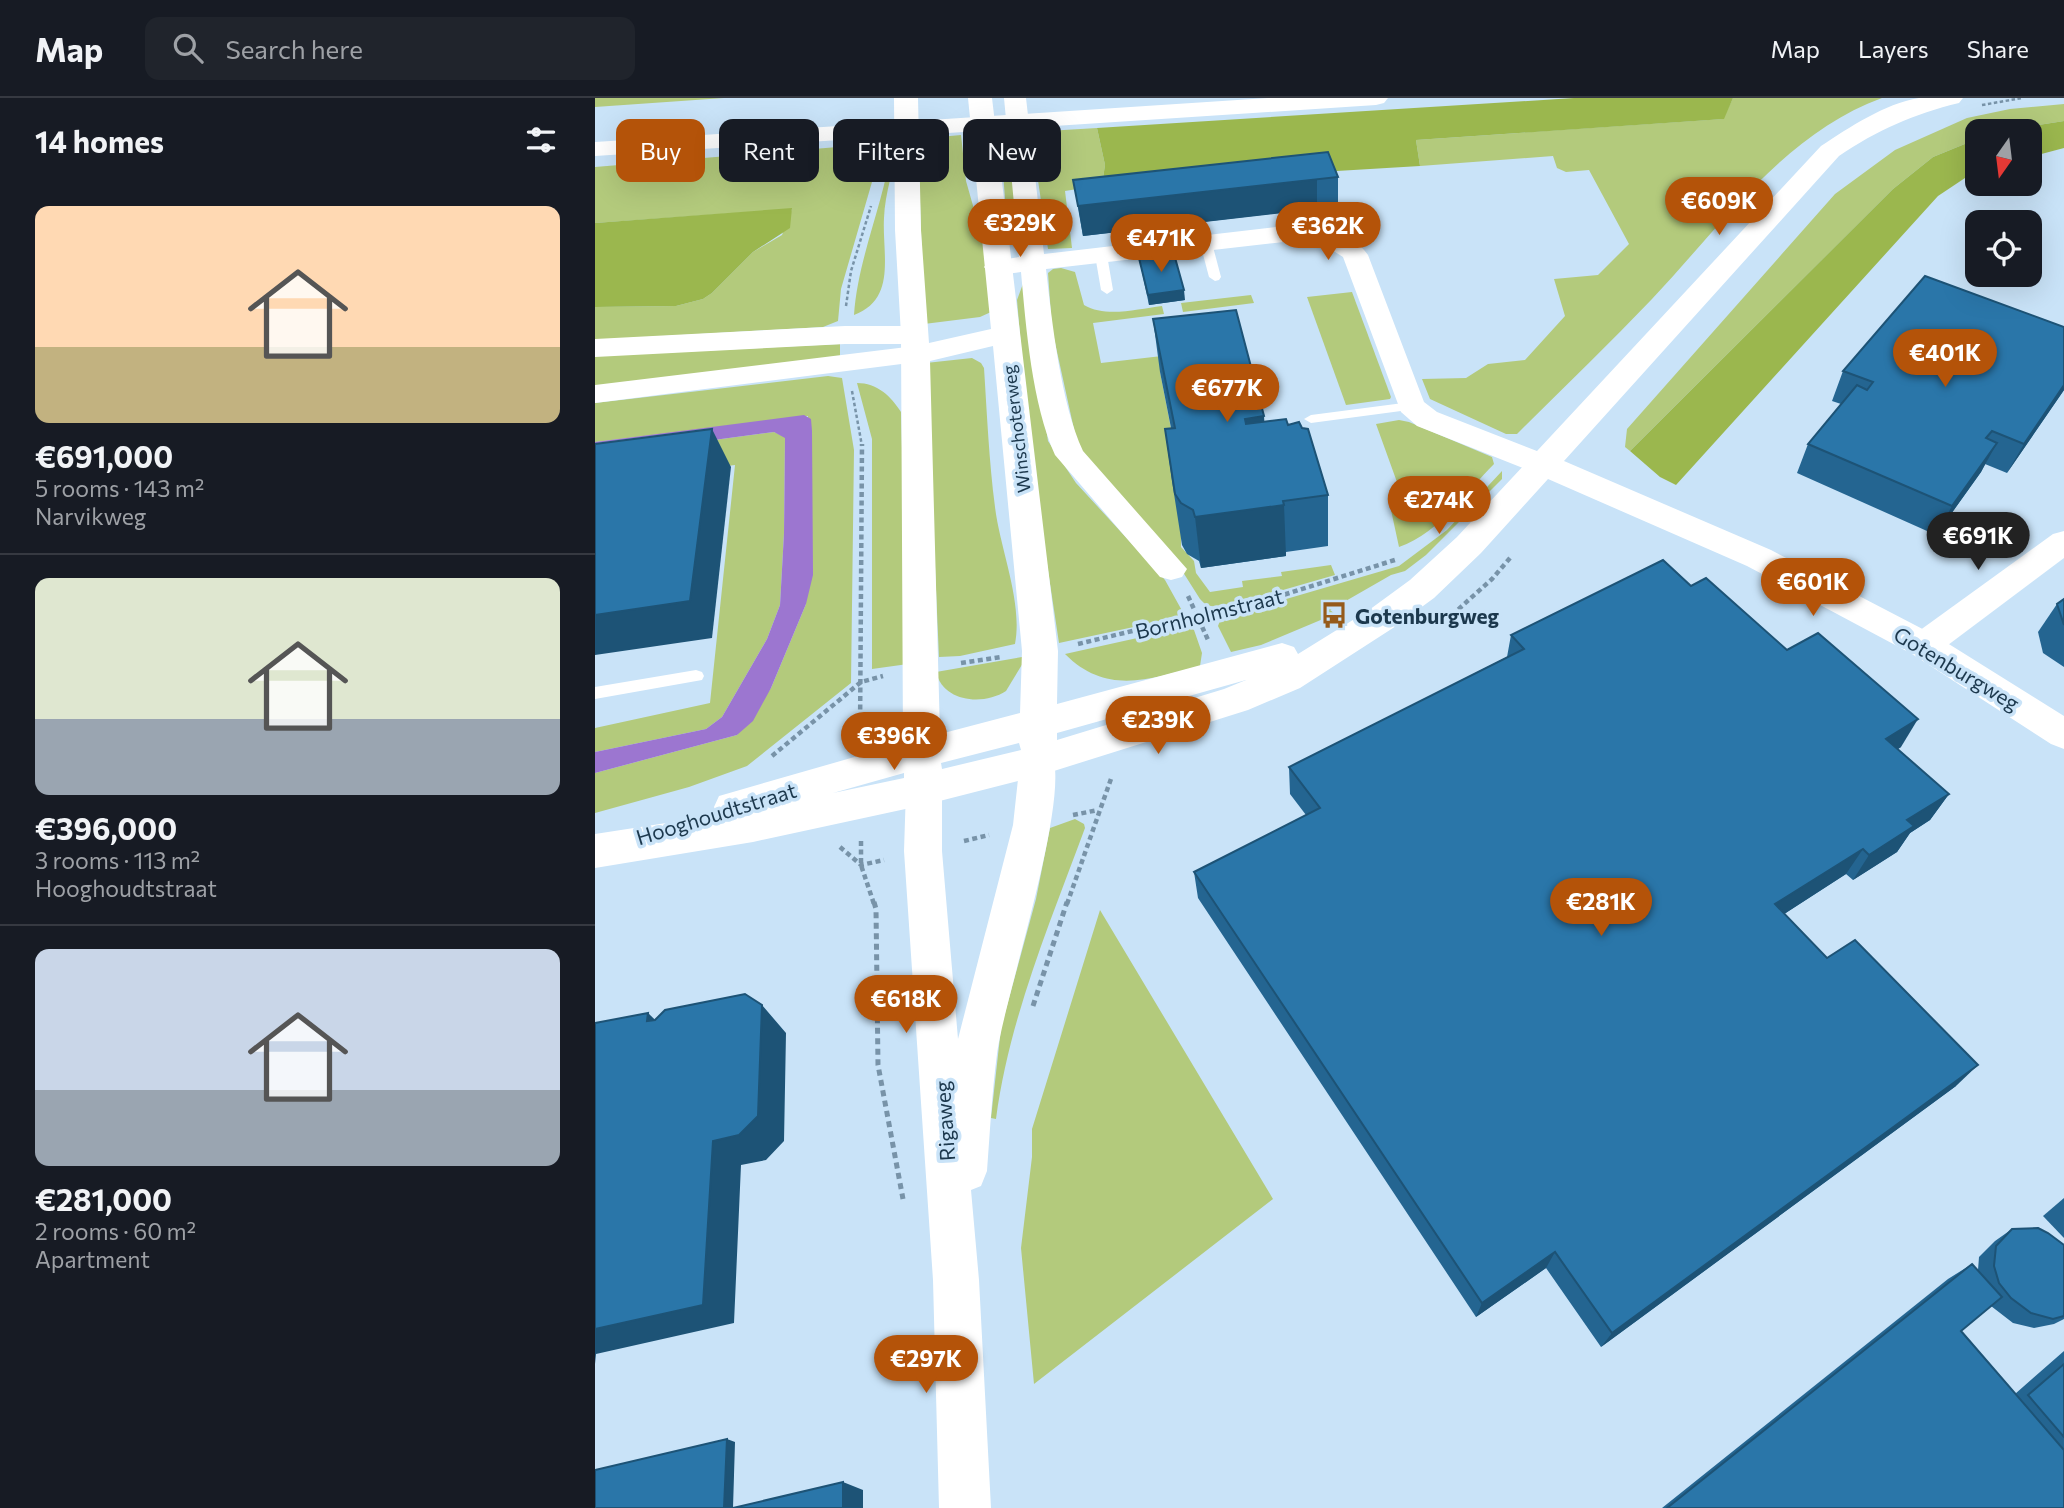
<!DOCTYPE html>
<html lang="en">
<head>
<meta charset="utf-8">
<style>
  :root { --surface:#171b24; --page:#20242c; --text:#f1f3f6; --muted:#9ea1a6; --line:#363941; --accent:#b45309 }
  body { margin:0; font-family:Commissioner,sans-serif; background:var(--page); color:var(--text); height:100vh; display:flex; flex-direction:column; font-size:26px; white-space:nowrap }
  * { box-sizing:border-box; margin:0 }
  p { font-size:23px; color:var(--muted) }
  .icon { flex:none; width:38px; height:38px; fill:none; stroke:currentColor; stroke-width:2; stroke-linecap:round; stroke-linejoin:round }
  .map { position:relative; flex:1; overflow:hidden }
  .drawer { display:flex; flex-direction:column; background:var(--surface); width:595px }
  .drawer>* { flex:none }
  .guide { position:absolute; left:21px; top:21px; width:665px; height:63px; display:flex; gap:14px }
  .needle { width:46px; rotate:194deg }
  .buttons { position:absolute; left:1370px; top:21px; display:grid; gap:14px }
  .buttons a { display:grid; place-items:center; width:77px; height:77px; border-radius:14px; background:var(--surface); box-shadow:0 7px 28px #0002; font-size:35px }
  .price { position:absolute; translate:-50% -60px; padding:0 16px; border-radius:24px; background:var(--accent); color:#fff; font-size:23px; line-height:46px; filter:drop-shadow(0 2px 4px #0008) }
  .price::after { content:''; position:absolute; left:50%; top:42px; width:21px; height:16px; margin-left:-10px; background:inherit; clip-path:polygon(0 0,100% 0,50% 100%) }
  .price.current { background:#222; color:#fff }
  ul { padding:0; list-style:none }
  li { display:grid; align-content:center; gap:14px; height:371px; padding:0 35px }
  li+li { border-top:2px solid var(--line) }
  li span { display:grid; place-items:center; height:217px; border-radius:14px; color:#555 }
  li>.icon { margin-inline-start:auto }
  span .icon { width:126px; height:126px; fill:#fffc; stroke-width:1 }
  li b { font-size:30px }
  h2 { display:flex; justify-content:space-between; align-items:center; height:84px; padding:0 35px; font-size:30px }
  .chip { padding:0 24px; border-radius:14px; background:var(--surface); box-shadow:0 7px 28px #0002; font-size:24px; line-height:63px }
  .chip.current { background:var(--accent); color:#fff }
  header { display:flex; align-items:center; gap:42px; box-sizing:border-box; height:98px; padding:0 35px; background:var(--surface); border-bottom:2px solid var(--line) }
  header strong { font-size:33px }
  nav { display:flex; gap:38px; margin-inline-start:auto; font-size:24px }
  .search { width:490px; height:63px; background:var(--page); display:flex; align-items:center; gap:18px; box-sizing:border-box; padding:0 24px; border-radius:14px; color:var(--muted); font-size:26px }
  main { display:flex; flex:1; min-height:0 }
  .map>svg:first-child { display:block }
  .green { fill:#b3ca7c }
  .forest { fill:#9bb74e }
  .water { fill:#9c76d0 }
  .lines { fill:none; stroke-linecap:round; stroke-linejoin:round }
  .path-far2 { stroke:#7893a8; stroke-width:2.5; stroke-dasharray:3.5 2.5; stroke-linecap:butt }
  .path-far1 { stroke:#7893a8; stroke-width:4.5; stroke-dasharray:5 3.5; stroke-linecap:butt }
  .path { stroke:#7893a8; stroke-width:5; stroke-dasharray:6 4.5; stroke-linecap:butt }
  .lane { fill:#fff; fill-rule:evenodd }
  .street { fill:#fff; fill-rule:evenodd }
  .secondary { fill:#fff; fill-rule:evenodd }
  .highway { fill:#fff; fill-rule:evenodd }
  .wall { fill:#246591 }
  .shaded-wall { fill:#1d5376 }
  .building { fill:#2a76a9; stroke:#1d5376; stroke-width:2 }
  .labels { text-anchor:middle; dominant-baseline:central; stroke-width:7; stroke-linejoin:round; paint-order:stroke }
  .far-street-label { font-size:18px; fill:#1c384d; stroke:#c9e3f8 }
  .street-label { font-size:21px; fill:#1c384d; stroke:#c9e3f8 }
  .poi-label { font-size:21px; font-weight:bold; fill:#1c384d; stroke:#c9e3f8; text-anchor:start }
</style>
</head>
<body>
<header>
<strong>Map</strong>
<div class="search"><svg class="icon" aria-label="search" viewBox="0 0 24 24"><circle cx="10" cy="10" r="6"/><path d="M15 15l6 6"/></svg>Search here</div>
<nav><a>Map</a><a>Layers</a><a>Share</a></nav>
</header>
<main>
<section class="drawer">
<h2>14 homes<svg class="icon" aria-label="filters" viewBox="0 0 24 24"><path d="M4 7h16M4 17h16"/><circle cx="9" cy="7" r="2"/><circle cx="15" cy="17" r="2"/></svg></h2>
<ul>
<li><span style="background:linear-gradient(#ffd9b3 65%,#c2b280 0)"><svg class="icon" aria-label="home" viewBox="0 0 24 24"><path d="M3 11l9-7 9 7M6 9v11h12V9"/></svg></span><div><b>€691,000</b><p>5 rooms · 143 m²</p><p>Narvikweg</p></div></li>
<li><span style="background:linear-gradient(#dfe7d0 65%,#9aa5b1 0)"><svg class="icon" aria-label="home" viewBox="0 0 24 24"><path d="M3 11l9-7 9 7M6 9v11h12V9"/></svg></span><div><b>€396,000</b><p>3 rooms · 113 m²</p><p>Hooghoudtstraat</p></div></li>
<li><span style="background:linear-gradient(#c9d6e8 65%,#9aa5b1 0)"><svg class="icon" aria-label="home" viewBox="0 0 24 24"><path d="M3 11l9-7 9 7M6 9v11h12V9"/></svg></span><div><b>€281,000</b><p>2 rooms · 60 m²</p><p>Apartment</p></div></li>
</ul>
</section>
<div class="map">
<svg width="1469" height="1410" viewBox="0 0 1469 1410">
  <rect width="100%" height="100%" fill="#c9e3f8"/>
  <g class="green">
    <polygon points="0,0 129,0 0,9"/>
    <path d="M 1138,0 L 1287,0 C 1190,35 1125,129 1057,201 C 1013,247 967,291 922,336 L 911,336 L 835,301 L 827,281 L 871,280 L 893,266 L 930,262 L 970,218 L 959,181 L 1003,177 L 1034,146 L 994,72 L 971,74 L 962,70 L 958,58 L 825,68 L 821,42 L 1128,21 Z"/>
    <polygon points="1469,6 1469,23 1405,33 1382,33 1382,41 1338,59 1298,91 1035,353 1030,349 1032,331 1240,96 1300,52 1372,20 1415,11"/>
    <polygon points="502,30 510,67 507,87 470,93 477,150 453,151 436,34"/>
    <polygon points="417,36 426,148 413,138 405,37"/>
    <polygon points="366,37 371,83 394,164 396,214 385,219 329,226 323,41"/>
    <path d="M 304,44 C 299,69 290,95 289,120 C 287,156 302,201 259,217 C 263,158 290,104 297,45 Z"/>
    <polygon points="279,46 277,84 246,191 243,223 228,229 0,242 0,209 81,208 108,201 117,195 158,154 187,137 197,111 0,125 0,69"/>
    <path d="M 466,170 L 480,174 L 489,207 C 511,220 542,211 567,208 L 569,216 L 498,225 L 506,265 L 567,258 L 565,274 L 586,382 L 586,449 L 599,463 L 601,475 L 615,494 L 648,489 L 647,483 L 687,478 L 686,474 L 736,467 L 740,477 L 632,508 L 621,509 L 611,507 L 605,501 L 586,471 L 484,354 L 457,231 L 453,175 L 458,171 Z"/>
    <polygon points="429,183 453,343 481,385 570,482 590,518 464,545 435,353 422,202"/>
    <polygon points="757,194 796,299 795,301 751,307 712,199"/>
    <polygon points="656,197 659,205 588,214 586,205"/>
    <polygon points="245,246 245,259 0,288 0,258"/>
    <path d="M 377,260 L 386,265 L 389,270 C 392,316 394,363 400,409 C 405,451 428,504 420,546 L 365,558 L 344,559 L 331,265 Z"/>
    <polygon points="233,278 247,280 259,352 256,585 152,668 94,689 0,715 0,675 142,637 176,590 211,506 213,318 0,344 0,305"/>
    <path d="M 262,285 C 282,285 296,298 306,314 L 313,566 L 277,571 L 277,341 Z"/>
    <path d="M 804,322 L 814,324 L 897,359 L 899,366 C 871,394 843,436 804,449 L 796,412 L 811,409 L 781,326 Z"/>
    <polygon points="179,334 190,339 189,435 185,507 172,541 127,619 111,631 0,654 0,630 115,605 140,367 5,384 0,358"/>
    <polygon points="907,373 907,381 831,457 810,473 796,477 735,512 740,516 666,547 636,554 623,528 626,520 804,468 852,432"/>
    <path d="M 592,529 L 599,532 L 607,555 L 605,568 C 555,581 512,598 470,556 Z"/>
    <path d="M 427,559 L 428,565 L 411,593 C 388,608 348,604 341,574 Z"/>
    <path d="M 480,721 L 489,726 L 490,730 C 455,825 414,921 401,1021 L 396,1020 L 406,930 L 441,801 L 455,730 Z"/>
    <polygon points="505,812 678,1101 439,1286 426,1150 437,1059 437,1031"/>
  </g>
  <g class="forest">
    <polygon points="979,0 1138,0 1129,21 821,42 825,68 507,87 510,67 502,30"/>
    <polygon points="1469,23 1469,50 1435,59 1435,33 1405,33"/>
    <polygon points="1382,41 1382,75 1370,80 1343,98 1081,387 1065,379 1035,353 1298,91 1338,59"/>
    <polygon points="197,110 195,130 158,154 117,195 108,201 81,208 0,209 0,125"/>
  </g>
  <polygon class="water" points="209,317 216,321 217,333 218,477 211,506 176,590 158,623 142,637 0,675 0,654 111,631 127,619 172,541 185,507 189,435 190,340 179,334 0,358 0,344"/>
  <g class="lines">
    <g class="path-far2">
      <polyline points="1387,7 1427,0"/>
      <polyline points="251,208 256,173 276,108"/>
      <polyline points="257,293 267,348"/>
    </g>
    <g class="path-far1">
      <polyline points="593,498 614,544"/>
      <polyline points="857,517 897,481 915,460"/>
      <polyline points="483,546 688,497 803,461"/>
      <polyline points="366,565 406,559"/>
      <polyline points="265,637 267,346"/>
      <polyline points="177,658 266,584 288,578"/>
      <polyline points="478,717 503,712"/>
      <polyline points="266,743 266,767 279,806"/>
      <polyline points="369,743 394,737"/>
      <polyline points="245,749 266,767 289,762"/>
      <polyline points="472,806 517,678"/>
    </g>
    <g class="path">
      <polyline points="279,804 281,811 283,967 308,1101"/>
      <polyline points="438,908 472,804"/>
    </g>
    <g class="lane">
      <polygon points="611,141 617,145 626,179 624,182 620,183 614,179 605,145"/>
      <polygon points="506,153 512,157 518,192 512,196 506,192 500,157"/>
      <polygon points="816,304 823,308 821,311 716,325 709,321 716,317"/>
      <polygon points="101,572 107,574 109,578 107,582 0,601 0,589"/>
    </g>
    <g class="street">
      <path d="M 409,0 L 431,0 L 449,156 L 689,128 C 720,127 753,129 773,157 L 829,304 L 842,314 L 960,360 L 964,367 L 960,374 L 949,377 L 938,374 L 822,328 L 806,314 L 748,159 L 726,145 L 689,144 L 451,171 C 457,224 466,306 488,353 L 592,471 L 587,479 L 576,482 L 565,479 L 460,357 C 437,306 431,230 426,174 L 402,177 L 393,174 L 389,169 L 393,164 L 424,159 Z"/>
      <polygon points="1469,433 1469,460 1341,556 1329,560 1317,556 1312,547 1317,538 1458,436"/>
      <path d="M 443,649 L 456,653 C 478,696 410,896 402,956 C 397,994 395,1034 392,1073 L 386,1088 L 376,1092 L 384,1182 L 396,1410 L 344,1410 L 338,1182 L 309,753 L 311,691 L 316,681 L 329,676 L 342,681 L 347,691 L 347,753 L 363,941 L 418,727 L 425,663 L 430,653 Z"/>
    </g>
    <path class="secondary" d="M 299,0 L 323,0 L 326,132 L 334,245 L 396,231 L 373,0 L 397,0 L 463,553 L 462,606 L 687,545 L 699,549 L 703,556 L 774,512 L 815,482 L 862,439 L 1226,48 C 1255,29 1289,6 1324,0 C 1338,0 1354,0 1368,0 L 1364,5 C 1319,16 1282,32 1244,58 L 969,363 L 1176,452 L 1341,538 L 1469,618 L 1469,651 L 1456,646 L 1317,556 L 1152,468 L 953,381 L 886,455 L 839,500 L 798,530 L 705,590 L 653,612 L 443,678 L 329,707 L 158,744 L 0,770 L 0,736 L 123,717 L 119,709 L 124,698 L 308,645 L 306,237 L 300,132 ZM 398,248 L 427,553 L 425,615 L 345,636 L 335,263 ZM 651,582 L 629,591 L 462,642 L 462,635 ZM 424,645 L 426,652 L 347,671 L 346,665 ZM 309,675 L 309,680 L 238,695 Z"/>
    <g class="highway">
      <polygon points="673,0 793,0 789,5 781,7 0,58 0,44"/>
      <polygon points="250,228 318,228 328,231 332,237 328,243 318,246 250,246 0,259 0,241"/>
      <polygon points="320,248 330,251 334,257 330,263 0,305 0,287"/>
    </g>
  </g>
  <g class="wall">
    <polygon points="743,79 743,108 488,138 478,82"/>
    <polygon points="544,160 590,202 554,207"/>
    <polygon points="558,221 669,323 693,327 733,397 733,448 691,454 691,458 606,470 604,463 592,456 587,447 577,383 570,331 576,330 565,274"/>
    <polygon points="1469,229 1469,292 1412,375 1390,366 1386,374 1341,437 1202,375 1213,346 1246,306 1237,303 1248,273"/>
    <polygon points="1096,488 1192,552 1306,649 1303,651 1354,696 1335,722 1315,735 1302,754 1258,782 1251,776 1189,816 1232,860 1361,988 1006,1249 951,1170 881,1219 603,800 599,774 711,717 695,696 694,669 912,559 916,537"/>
    <polygon points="1469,501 1469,569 1448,555 1443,534 1462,506"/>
    <polygon points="1469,1100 1469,1140 1448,1118"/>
    <polygon points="1417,1131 1469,1147 1469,1221 1459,1226 1439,1230 1418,1225 1396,1208 1366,1233 1420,1296 1469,1253 1469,1410 1067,1410 1353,1181 1377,1166 1383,1172 1384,1159 1400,1143"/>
  </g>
  <g class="shaded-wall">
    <polygon points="722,81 722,111 488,138 483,108"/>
    <polygon points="589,192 590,202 554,207 553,197"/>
    <polygon points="1469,287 1469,292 1412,375 1429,346"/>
    <polygon points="669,318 672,370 653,373 650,321"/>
    <polygon points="117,331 136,369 117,540 0,557 0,517"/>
    <polygon points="1402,345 1386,374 1341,437 1357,408"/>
    <polygon points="689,407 691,458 606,470 600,419"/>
    <polygon points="1323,621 1306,649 1275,668 1291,641"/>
    <polygon points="1354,696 1335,722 1315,735 1302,754 1258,782 1274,757 1312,722"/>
    <polygon points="1268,751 1251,776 1166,831 1180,806"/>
    <polygon points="167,907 191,935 189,1043 171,1062 146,1067 139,1225 1,1256 0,1266 0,1231 118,1043"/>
    <polygon points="53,915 82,943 52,923"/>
    <polygon points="1383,967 1361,988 1006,1249 1017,1235"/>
    <polygon points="960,1154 951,1170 881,1219 887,1205"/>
    <polygon points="132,1341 140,1344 138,1410 129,1410"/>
    <polygon points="248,1384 268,1392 268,1410 248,1410"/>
  </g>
  <g class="building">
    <polygon points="733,54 743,79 483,108 478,82"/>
    <polygon points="579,156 589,192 553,197 544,160"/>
    <polygon points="1330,178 1469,229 1469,287 1429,346 1397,333 1391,340 1402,345 1357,408 1213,346 1262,287 1272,292 1278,284 1248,273"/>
    <polygon points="641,212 669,318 650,321 651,326 691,321 693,327 704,324 707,330 713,331 733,397 688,403 689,407 600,419 598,412 586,405 580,396 570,331 580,330 558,221"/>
    <polygon points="117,331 95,503 0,517 0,346"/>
    <polygon points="1068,462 1096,488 1111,480 1192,552 1223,535 1323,621 1291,641 1354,696 1312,722 1319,728 1274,757 1268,751 1180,806 1232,860 1260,842 1383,967 1017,1235 960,1154 887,1205 599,774 725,710 694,669 929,551 916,537"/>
    <polygon points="1469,501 1469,527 1462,506"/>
    <polygon points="150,896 167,907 163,1018 144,1037 118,1043 108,1207 0,1231 0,925 53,915 52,923 60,922 70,912"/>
    <polygon points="1443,1130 1453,1135 1469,1147 1469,1218 1458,1221 1436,1215 1416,1200 1404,1185 1399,1168 1401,1148 1417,1131"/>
    <polygon points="1377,1166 1407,1199 1366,1233 1469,1352 1469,1410 1072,1410"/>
    <polygon points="1469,1266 1469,1339 1433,1297"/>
    <polygon points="132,1341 129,1410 0,1410 0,1372"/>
    <polygon points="248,1384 248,1410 138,1410"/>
  </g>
  <defs>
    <symbol id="bus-bare" viewBox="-9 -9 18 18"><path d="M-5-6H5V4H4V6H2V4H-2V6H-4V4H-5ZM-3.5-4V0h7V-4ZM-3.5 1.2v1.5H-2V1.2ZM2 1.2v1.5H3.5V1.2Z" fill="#955a1a" stroke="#c9e3f8" stroke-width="2.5" paint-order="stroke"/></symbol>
  </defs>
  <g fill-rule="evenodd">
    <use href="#bus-bare" x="720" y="498" width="38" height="38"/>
  </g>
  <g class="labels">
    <g class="far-street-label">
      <text transform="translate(421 331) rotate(-97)">Winschoterweg</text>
    </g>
    <g class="street-label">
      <text transform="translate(614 515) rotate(-14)">Bornholmstraat</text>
      <text transform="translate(1362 570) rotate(31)">Gotenburgweg</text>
      <text transform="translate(121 715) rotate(-17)">Hooghoudtstraat</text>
      <text transform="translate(349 1023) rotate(-94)">Rigaweg</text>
    </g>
    <g class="poi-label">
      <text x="760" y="517">Gotenburgweg</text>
    </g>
  </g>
</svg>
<div class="buttons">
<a><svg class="needle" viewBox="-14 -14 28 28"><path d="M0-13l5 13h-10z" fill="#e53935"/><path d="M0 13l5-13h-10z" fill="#9ea1a6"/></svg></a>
<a><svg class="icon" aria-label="locate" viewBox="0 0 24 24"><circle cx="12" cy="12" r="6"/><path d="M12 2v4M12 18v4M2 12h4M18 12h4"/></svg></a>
</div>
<b class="price" style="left:1124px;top:139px">€609K</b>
<b class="price" style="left:425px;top:161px">€329K</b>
<b class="price" style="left:733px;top:164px">€362K</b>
<b class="price" style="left:566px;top:176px">€471K</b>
<b class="price" style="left:1350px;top:291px">€401K</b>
<b class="price" style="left:632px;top:326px">€677K</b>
<b class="price" style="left:844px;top:438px">€274K</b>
<b class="price current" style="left:1383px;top:474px">€691K</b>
<b class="price" style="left:1218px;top:520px">€601K</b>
<b class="price" style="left:563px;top:658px">€239K</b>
<b class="price" style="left:299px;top:674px">€396K</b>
<b class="price" style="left:1006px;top:840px">€281K</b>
<b class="price" style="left:311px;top:937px">€618K</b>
<b class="price" style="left:331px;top:1297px">€297K</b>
<div class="guide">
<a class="chip current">Buy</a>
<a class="chip">Rent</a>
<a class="chip">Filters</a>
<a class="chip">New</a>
</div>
</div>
</main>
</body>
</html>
